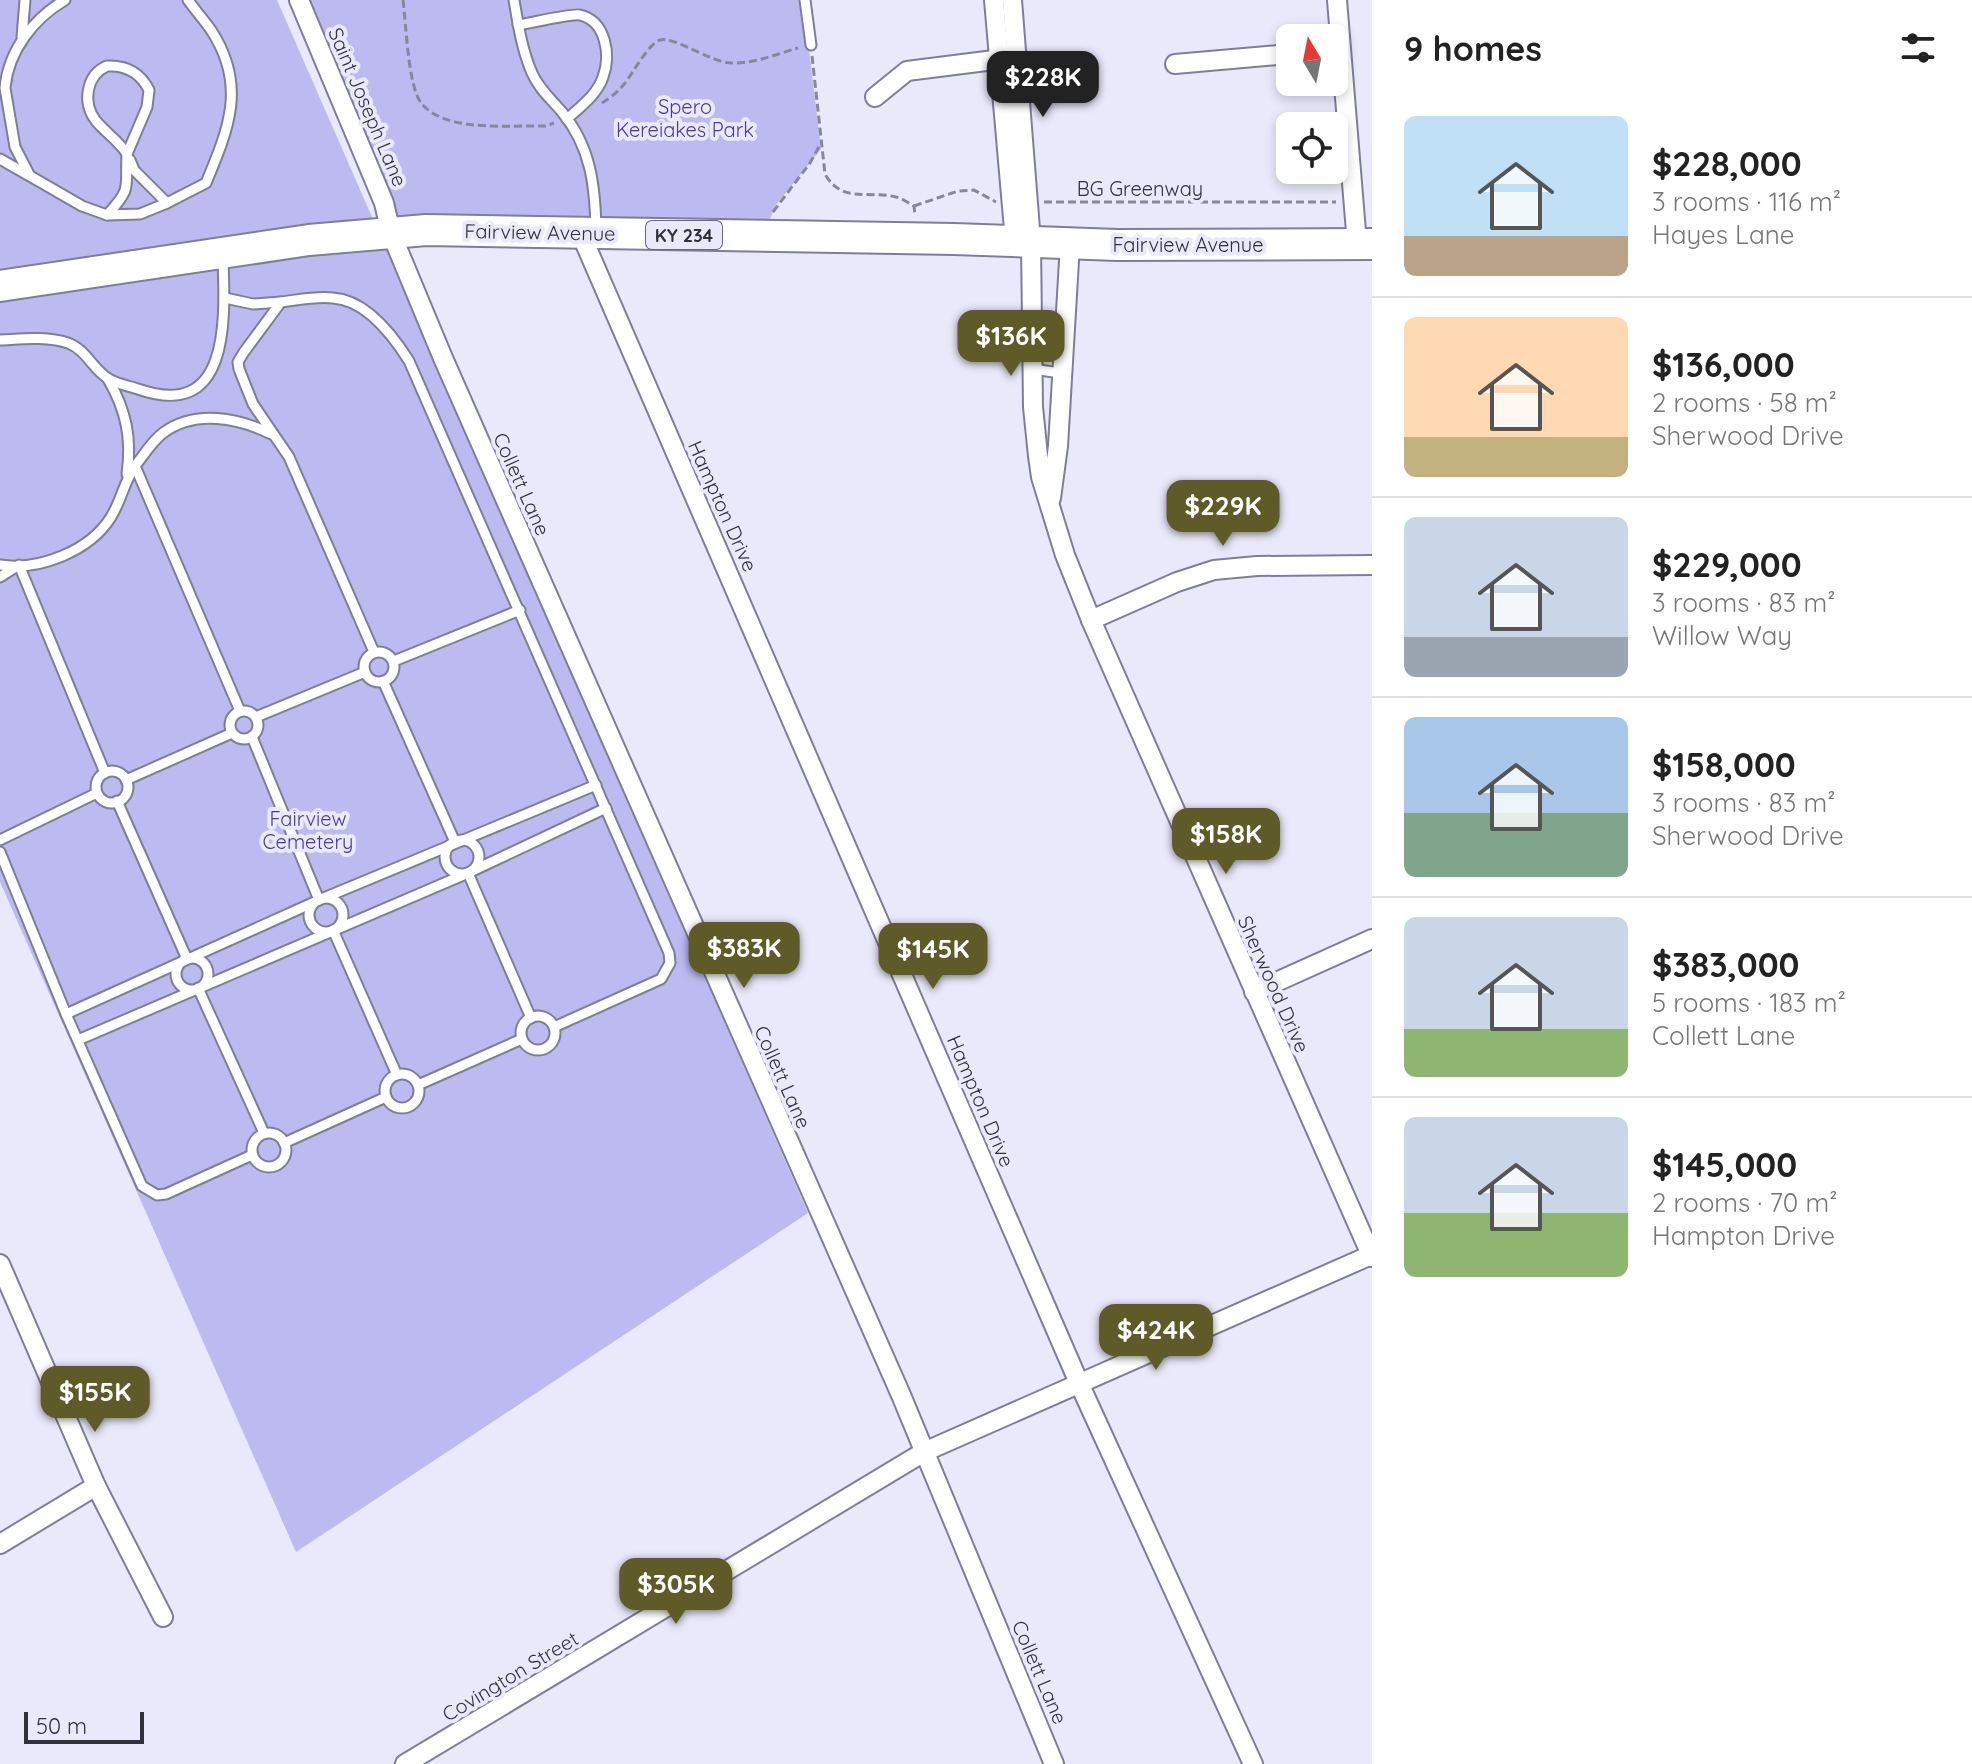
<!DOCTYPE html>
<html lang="en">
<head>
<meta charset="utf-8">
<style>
  :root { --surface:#fff; --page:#f2f2f2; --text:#222; --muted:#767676; --line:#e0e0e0; --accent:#5e5b28 }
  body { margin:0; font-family:Quicksand,sans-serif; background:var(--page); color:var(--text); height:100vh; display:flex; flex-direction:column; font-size:30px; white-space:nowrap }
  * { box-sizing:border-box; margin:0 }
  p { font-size:26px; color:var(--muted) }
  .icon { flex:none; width:44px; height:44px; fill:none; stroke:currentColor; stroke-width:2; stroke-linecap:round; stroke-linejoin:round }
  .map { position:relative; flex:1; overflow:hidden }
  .drawer { display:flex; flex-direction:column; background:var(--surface); width:600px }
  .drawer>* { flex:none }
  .needle { width:52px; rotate:350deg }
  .controls { position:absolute; left:1276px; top:24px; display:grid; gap:16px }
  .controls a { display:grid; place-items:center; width:72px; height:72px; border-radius:12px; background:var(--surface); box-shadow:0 4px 12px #0003; font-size:40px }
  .scale { position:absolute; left:24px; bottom:20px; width:120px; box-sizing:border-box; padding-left:8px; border:4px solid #31313c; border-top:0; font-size:22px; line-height:28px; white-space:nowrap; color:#31313c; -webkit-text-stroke:6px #eae9fc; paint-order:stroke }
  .price { position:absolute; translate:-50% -68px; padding:0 18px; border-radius:16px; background:var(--accent); color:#fff; font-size:26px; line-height:52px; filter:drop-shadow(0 2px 4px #0008) }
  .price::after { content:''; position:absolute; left:50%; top:48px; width:24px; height:18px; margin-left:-12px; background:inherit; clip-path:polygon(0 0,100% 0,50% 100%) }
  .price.on { background:#222; color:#fff }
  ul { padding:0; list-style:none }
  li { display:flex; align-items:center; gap:24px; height:200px; padding:0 32px }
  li+li { border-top:2px solid var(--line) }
  li span { display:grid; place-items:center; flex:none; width:224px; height:160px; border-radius:12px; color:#555 }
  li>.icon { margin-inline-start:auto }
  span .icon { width:96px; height:96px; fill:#fffc; stroke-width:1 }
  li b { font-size:34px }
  h2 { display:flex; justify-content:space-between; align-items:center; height:96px; padding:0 32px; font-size:34px }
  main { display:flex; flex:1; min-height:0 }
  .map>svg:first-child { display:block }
  .green { fill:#bcbaf0 }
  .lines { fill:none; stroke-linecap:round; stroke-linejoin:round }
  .service-casing { stroke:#7e7e98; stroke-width:13 }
  .minor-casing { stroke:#7e7e98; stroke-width:22 }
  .primary-casing { stroke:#7e7e98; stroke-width:34 }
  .path { stroke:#878795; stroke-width:3; stroke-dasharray:8 4; stroke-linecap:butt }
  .service { stroke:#fff; stroke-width:9 }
  .minor { stroke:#fff; stroke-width:18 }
  .primary { stroke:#fff; stroke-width:30 }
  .labels { text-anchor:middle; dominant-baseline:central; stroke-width:8; stroke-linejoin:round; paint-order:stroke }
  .shield { fill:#eae9fc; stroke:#686876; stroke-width:2 }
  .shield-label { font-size:18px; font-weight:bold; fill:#31313c }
  .park-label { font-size:20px; fill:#4b3b97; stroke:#eae9fc }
  .street-label { font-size:20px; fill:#31313c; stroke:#eae9fc }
</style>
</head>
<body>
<main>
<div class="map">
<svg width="1372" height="1764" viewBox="0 0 1372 1764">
  <rect width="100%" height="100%" fill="#eae9fc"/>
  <g class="green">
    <polygon points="0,0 277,0 808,1213 296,1552 0,882"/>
    <polygon points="297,0 803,0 821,149 776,205 762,237 391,233"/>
  </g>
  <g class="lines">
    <defs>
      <g id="service">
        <path d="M 65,0 C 34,18 8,51 5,88 L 15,147 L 30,176 L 82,206 L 107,215 C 133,187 125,188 127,154"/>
        <path d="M 514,0 C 518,24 522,50 532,73 C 539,89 551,99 562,112 C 591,147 595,186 596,229"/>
        <polyline points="805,0 811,45"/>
        <path d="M 518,25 C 531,23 572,13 580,15 C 606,21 611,55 603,77 C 597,95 580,107 567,119"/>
        <polyline points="22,37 25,0"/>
        <path d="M 107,66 C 126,65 140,72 149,90 L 147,107 L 127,154 C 119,141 106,133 96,121 C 82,103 86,75 107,66 Z"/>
        <polyline points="0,159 28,175"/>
        <path d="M 130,160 L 134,170 L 167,203 L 206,183 C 229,128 247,85 211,30 C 204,20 195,10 188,0"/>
        <polyline points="107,215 140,214 167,203"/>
        <polyline points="225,298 253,304 281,302"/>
        <path d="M 0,340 C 22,339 46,336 68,343 C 87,350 93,370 109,379 C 117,384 129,386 138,389 C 231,422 225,318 223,259"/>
        <polyline points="1032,369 1061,373"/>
        <path d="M 108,379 C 126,410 132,438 127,474"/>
        <path d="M 0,565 C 39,571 90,551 111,517 C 121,501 124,482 135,466"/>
        <polyline points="0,577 19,565 105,773"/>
        <circle cx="379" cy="667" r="15"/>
        <path d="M 374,652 L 289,457 L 253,404 L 239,369 L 238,362 L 244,352 L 281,302 C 298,300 316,296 333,298 C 366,300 392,334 409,361 L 669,953 L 670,963 L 661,979 L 554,1027"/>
        <polyline points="394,661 520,610"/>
        <polyline points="383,681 455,842"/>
        <circle cx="244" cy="725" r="14"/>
        <path d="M 240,711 L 135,466 C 144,455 152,441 163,433 C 195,409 239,418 271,434"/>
        <polyline points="256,717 365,672"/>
        <polyline points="252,737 319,900"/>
        <circle cx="112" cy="787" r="16"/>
        <polyline points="126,780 232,733"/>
        <polyline points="117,801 187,959"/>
        <polyline points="0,840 97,793"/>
        <circle cx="462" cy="857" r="17"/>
        <polyline points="0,852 66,1014 142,1186 157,1195 166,1194 252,1155"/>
        <polyline points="468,873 531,1018"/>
        <circle cx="326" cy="915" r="17"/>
        <polyline points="333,930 397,1075"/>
        <circle cx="192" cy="974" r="16"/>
        <polyline points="198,988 264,1133"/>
        <polyline points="66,1014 319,900 596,785"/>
        <circle cx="538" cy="1033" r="17"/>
        <polyline points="78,1040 468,873 606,808"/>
        <circle cx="402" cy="1091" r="17"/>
        <polyline points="418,1085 522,1039"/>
        <circle cx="269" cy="1150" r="17"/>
        <polyline points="284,1143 386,1097"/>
      </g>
      <g id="minor">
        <polyline points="299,0 384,203 391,233 443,358 901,1395 1054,1764"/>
        <polyline points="994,0 1015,241"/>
        <polyline points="1012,0 1031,242 1033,407 1038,456 1041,477 1065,555 1091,620 1372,1257"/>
        <polyline points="1337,0 1357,244"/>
        <polyline points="1175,64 1290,54"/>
        <polyline points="875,97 907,71 1010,58"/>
        <polyline points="580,232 1079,1383 1253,1764"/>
        <polyline points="1051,498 1058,446 1070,244"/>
        <polyline points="1091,620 1177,582 1214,570 1257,566 1372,565"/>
        <polyline points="1254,992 1372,939"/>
        <polyline points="0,1264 96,1486 163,1617"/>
        <polyline points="0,1544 96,1486"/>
        <polyline points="405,1764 924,1452 1371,1255"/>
      </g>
      <polyline id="primary" points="0,286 309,240 426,230 954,239 1117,245 1372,244"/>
    </defs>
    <use href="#service" class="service-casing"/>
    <use href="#minor" class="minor-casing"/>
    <use href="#primary" class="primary-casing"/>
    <g class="path">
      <path d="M 403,0 C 406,23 408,86 421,103 C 445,133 510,125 545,126 L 554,123"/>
      <path d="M 812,56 L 825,174 C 842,204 868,190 896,197 C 902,198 908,203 914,206 L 915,215"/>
      <path d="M 602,103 C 610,98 619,91 625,83 C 633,73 649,43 660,40 C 674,36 710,62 731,63 C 753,64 777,54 798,48"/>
      <polyline points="1044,202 1336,202"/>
      <polyline points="914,206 958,191 974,190 996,202"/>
      <polyline points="773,212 810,163 821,143"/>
    </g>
    <use href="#service" class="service"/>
    <use href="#minor" class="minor"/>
    <use href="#primary" class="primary"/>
  </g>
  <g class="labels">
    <rect class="shield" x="646" y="221" width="76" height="28" rx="6"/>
    <g class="shield-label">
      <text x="684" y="235">KY 234</text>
    </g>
    <g class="park-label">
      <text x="685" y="106">Spero<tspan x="685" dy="23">Kereiakes Park</tspan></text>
      <text x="308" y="818">Fairview<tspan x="308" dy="23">Cemetery</tspan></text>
    </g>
    <g class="street-label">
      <text transform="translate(368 107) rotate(67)">Saint Joseph Lane</text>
      <text x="1140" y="188">BG Greenway</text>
      <text transform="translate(540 232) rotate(1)">Fairview Avenue</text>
      <text x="1188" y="244">Fairview Avenue</text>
      <text transform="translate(522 484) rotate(66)">Collett Lane</text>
      <text transform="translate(723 506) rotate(66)">Hampton Drive</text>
      <text transform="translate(1274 984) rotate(66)">Sherwood Drive</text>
      <text transform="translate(783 1077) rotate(66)">Collett Lane</text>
      <text transform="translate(981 1101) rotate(67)">Hampton Drive</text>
      <text transform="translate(1040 1672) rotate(67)">Collett Lane</text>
      <text transform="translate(510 1676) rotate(-31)">Covington Street</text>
    </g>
  </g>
</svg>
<div class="controls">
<a><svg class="needle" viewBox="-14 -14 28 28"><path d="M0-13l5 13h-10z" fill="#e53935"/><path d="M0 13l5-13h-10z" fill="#767676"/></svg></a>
<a><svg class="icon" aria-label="locate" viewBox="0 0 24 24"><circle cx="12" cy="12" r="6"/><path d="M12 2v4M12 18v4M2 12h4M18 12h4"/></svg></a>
</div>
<div class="scale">50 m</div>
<b class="price on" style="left:1043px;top:119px">$228K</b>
<b class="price" style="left:1011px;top:378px">$136K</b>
<b class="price" style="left:1223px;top:548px">$229K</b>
<b class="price" style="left:1226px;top:876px">$158K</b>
<b class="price" style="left:744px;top:990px">$383K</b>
<b class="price" style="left:933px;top:991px">$145K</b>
<b class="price" style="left:1156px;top:1372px">$424K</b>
<b class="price" style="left:95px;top:1434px">$155K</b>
<b class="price" style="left:676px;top:1626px">$305K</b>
</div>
<section class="drawer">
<h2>9 homes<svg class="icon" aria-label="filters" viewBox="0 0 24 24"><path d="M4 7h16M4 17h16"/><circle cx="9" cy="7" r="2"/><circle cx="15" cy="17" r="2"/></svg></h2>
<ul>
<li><span style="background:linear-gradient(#bfe0f5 75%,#b9a48a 0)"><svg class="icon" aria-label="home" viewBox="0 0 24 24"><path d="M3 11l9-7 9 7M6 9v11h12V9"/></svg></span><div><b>$228,000</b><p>3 rooms · 116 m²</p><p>Hayes Lane</p></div></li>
<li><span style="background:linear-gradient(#ffd9b3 75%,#c2b280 0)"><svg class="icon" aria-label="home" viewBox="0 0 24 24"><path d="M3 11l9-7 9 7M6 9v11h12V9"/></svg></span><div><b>$136,000</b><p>2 rooms · 58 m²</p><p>Sherwood Drive</p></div></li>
<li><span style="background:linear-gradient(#c9d6e8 75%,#9aa5b1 0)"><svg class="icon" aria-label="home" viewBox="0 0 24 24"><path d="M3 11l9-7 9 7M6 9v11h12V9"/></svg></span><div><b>$229,000</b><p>3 rooms · 83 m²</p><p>Willow Way</p></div></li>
<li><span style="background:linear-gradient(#a9c7e8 60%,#7fa58c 0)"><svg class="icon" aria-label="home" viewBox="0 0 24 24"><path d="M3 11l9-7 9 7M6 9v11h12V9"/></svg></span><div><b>$158,000</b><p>3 rooms · 83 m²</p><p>Sherwood Drive</p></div></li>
<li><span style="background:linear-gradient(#c9d6e8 70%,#8fb573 0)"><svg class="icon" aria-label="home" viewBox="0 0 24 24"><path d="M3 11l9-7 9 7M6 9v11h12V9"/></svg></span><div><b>$383,000</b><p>5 rooms · 183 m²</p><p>Collett Lane</p></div></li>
<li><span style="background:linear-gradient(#c9d6e8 60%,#8fb573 0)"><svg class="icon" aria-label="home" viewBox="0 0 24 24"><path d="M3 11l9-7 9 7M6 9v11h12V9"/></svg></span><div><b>$145,000</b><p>2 rooms · 70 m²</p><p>Hampton Drive</p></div></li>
</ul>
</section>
</main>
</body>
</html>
